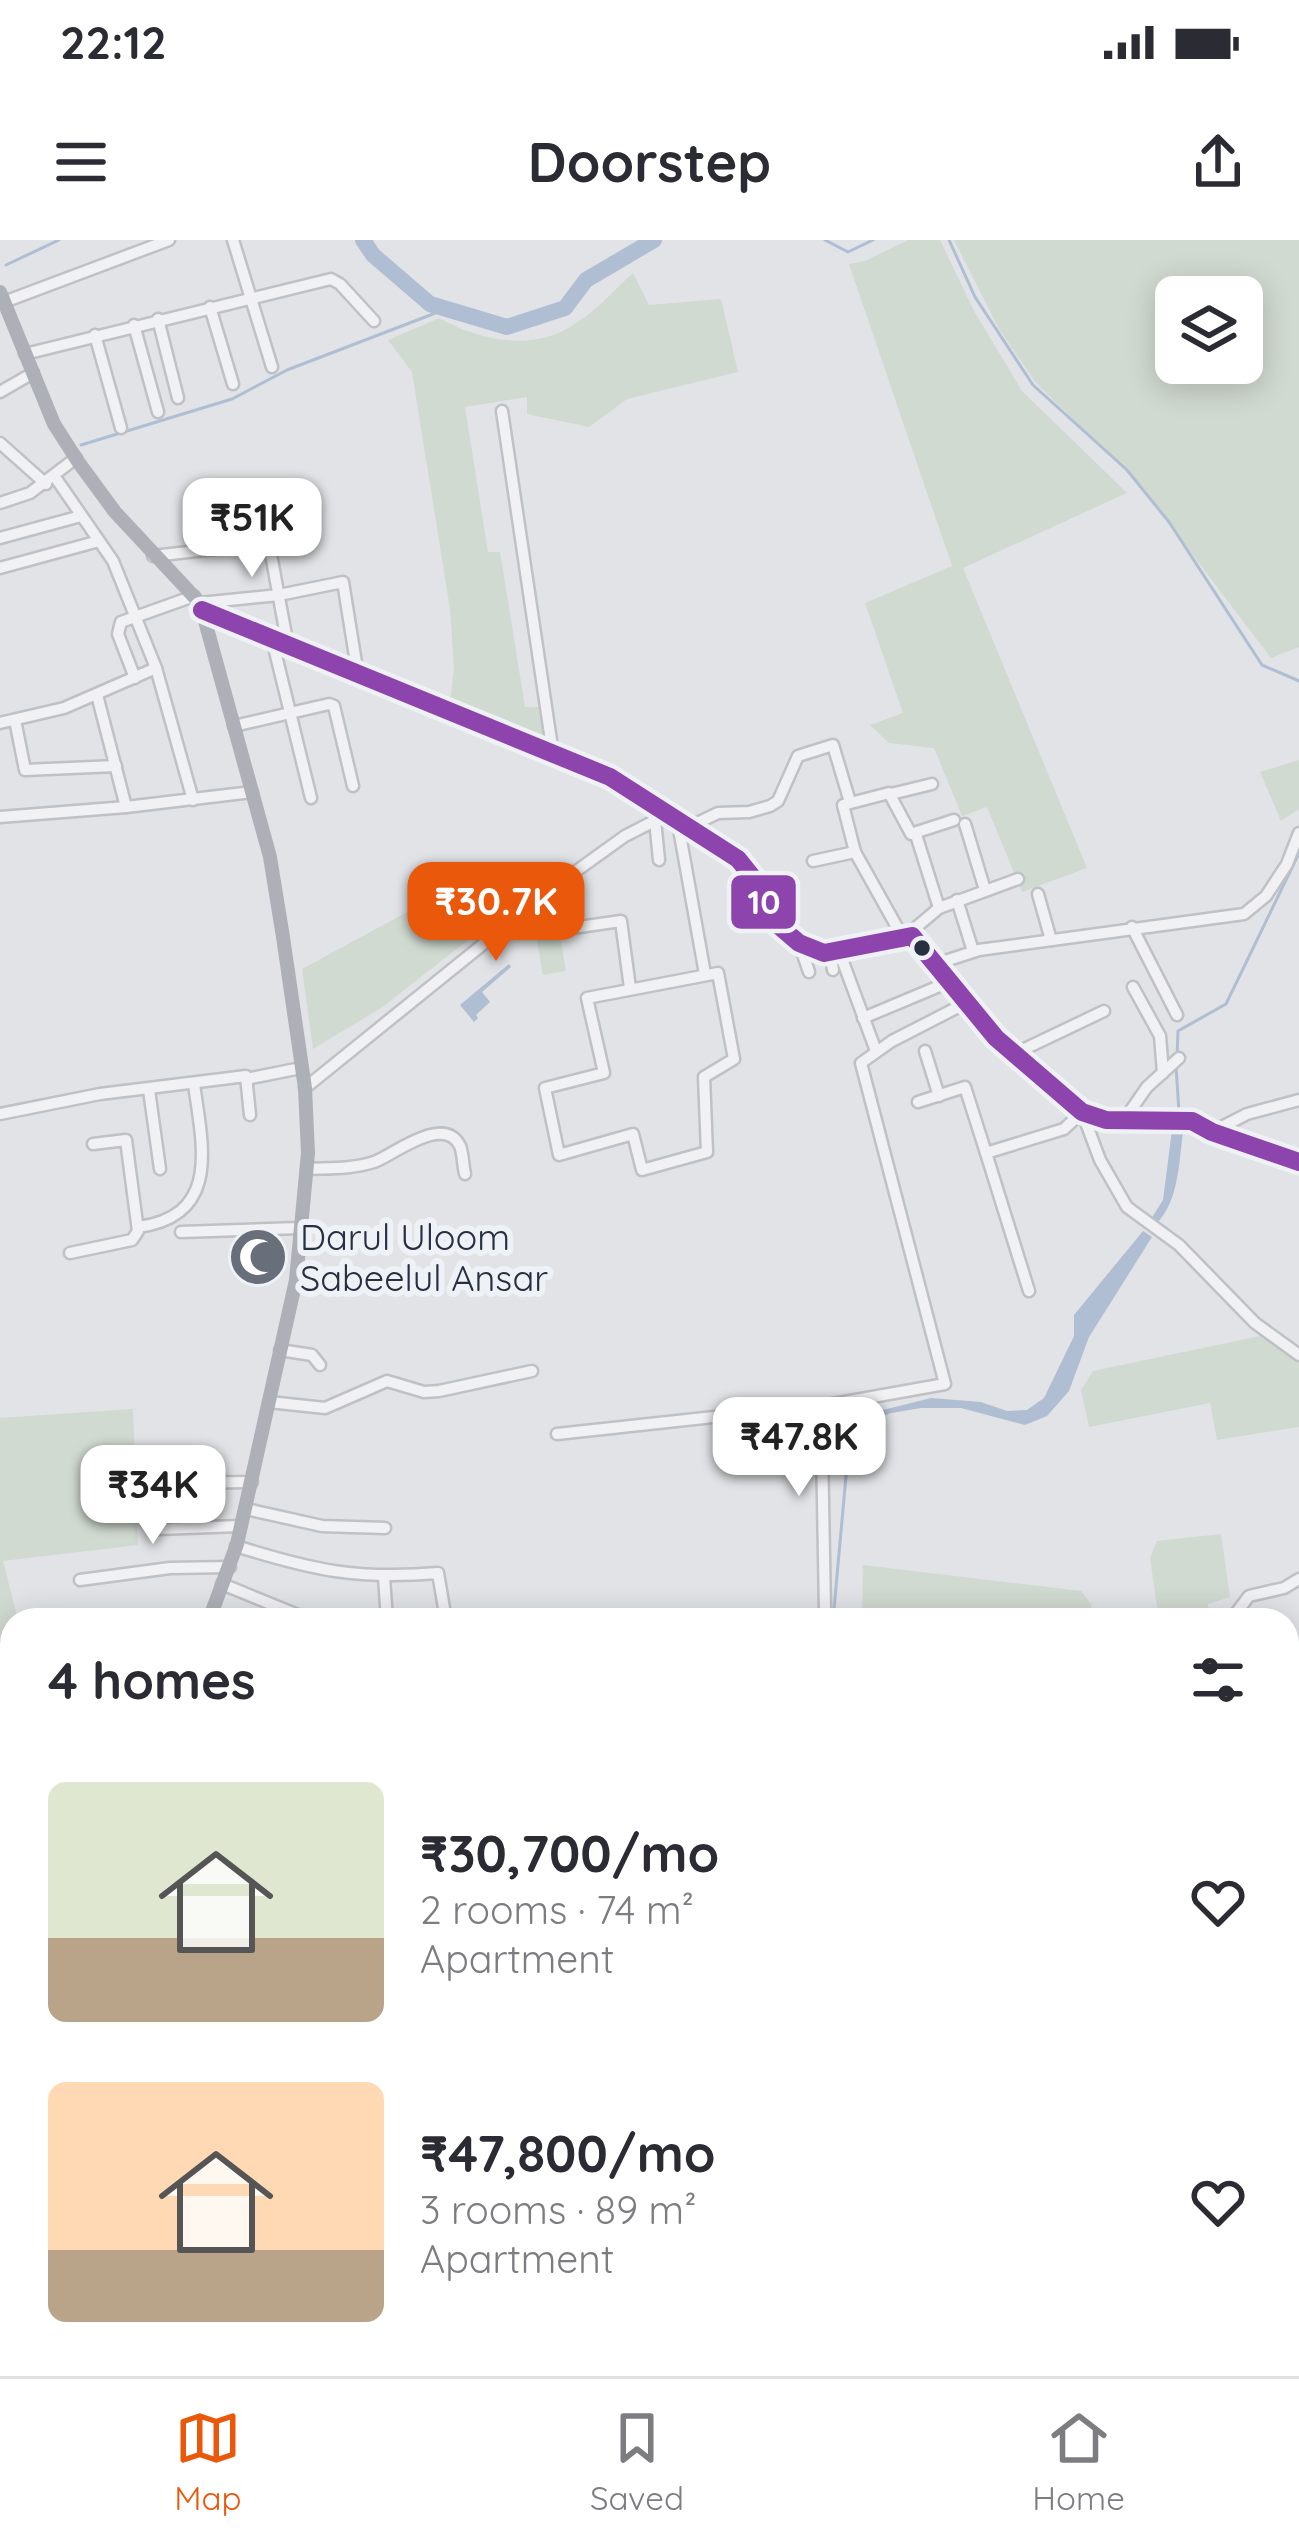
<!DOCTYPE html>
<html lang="en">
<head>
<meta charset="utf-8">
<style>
  :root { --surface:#fff; --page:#f7f7f7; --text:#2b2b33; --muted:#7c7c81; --line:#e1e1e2; --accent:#ea580c }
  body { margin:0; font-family:Quicksand,sans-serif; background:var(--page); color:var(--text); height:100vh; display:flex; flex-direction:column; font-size:45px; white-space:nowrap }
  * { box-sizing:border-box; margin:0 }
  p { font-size:39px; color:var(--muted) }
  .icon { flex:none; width:66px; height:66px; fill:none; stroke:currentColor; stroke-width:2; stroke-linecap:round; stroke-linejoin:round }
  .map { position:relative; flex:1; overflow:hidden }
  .drawer { position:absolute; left:0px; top:1368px; width:1299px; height:768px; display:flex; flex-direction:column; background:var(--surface); border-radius:36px 36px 0 0; box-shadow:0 6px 30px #0003 }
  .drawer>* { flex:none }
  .tools { position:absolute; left:1155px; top:36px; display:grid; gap:24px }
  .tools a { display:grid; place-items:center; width:108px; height:108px; border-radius:18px; background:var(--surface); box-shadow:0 6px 30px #0003; font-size:60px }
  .price { position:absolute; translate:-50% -102px; padding:0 27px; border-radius:24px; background:#fff; color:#222; font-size:39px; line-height:78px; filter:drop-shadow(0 3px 6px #0008) }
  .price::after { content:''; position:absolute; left:50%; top:72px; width:36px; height:27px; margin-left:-18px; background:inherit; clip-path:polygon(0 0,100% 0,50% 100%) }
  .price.active { background:var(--accent); color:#fff }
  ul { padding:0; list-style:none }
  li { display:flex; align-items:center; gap:36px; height:300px; padding:0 48px }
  li span { display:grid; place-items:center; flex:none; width:336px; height:240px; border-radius:18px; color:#555 }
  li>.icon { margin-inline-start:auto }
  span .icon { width:144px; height:144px; fill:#fffc; stroke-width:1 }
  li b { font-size:51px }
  h2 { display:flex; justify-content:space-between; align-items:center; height:144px; padding:0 48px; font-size:51px }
  .status { display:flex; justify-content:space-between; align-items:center; height:84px; padding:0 60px; background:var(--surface); direction:ltr }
  .status svg { height:33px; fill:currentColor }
  header { display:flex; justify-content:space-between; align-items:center; height:156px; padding:0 48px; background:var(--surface); font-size:54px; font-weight:700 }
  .tabs { display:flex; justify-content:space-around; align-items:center; height:168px; border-top:3px solid var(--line); background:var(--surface); font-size:33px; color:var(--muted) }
  .tabs a { display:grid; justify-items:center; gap:6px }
  .tabs .active { color:var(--accent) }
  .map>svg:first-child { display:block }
  .green { fill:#d1dad1; fill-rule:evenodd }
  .water { fill:#afbed2 }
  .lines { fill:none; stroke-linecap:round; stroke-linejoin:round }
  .stream { stroke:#afbed2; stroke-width:3 }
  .river { stroke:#afbed2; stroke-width:16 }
  .street-casing { stroke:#bfc1c4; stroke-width:15 }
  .street { stroke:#f1f1f3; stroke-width:10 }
  .secondary { stroke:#aeb0b7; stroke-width:14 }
  .bus-1-casing { stroke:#eef1f6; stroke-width:27 }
  .bus-1 { stroke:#8e44ad; stroke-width:18 }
  .bus-dot { fill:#272f40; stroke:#eef1f6; stroke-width:4.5 }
  .labels { text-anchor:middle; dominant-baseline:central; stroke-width:12; stroke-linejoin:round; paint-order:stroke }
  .poi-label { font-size:36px; fill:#272f40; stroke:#eef1f6; text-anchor:start }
  .line-badge { stroke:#eef1f6; stroke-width:4.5 }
  .badge-label { font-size:33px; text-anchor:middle; font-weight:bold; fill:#fff }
</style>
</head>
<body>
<div class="status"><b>22:12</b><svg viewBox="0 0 49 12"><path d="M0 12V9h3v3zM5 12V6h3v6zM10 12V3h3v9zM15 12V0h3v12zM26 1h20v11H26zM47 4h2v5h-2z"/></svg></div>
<header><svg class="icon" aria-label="menu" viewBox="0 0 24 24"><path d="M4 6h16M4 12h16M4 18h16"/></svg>Doorstep<svg class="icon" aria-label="share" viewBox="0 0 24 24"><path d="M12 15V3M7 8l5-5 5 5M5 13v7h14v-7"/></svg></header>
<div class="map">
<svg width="1299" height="2136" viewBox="0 0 1299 2136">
  <rect width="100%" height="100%" fill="#e1e3e6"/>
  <g class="green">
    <polygon points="908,0 940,0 974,71 1022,151 1127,253 963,328 1087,628 1022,652 987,567 962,576 934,508 889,503 870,485 903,473 865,363 952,326 849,24 865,21"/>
    <path d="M 954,0 L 1299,0 L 1299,407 L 1271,418 L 1138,243 L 1036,143 L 999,89 ZM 1176,57 L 1242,57 L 1242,123 L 1176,123 Z"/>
    <path d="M 633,33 L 649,65 L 721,59 L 738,132 L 627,159 L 589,187 L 527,174 L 527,157 L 465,167 L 488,312 L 500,312 L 525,467 L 539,467 L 548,503 L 450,462 L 454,429 L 450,369 L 412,132 L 388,100 L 439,78 C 480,101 534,112 575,84 C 596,71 614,50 633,33 Z"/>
    <polygon points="1299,520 1299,569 1281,581 1260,532"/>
    <polygon points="444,652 472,697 381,768 313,809 302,729"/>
    <polygon points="558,685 566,731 543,735 535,689"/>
    <polygon points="1260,1096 1299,1122 1299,1187 1217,1200 1210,1163 1089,1187 1081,1150 1093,1131"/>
    <polygon points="133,1169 138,1305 3,1321 18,1380 12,1380 12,1483 1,1485 0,1507 0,1178"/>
    <polygon points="1221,1294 1230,1357 1208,1364 1209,1380 1159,1380 1150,1318 1157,1301"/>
    <polygon points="863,1325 1081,1351 1091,1364 1092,1380 862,1380"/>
    <polygon points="12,2108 12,2124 90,2124 90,2136 0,2136 0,2110"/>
    <polygon points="103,2124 236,2124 238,2136 104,2136"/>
    <polygon points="637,2124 812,2124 814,2136 638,2136"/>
    <polygon points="910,2124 1088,2124 1089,2136 912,2136"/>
  </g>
  <g class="water">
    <polygon points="509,724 511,727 482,752 490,762 476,775 478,778 474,782 460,765"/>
    <path d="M 1172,890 L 1183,892 C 1179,921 1179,959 1158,982 L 1151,979 L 1163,960 Z"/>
    <polygon points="1143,991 1152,997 1089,1097 1069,1151 1047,1176 1025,1185 961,1168 921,1168 886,1174 879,1171 931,1158 981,1162 1007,1171 1027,1170 1044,1158 1074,1096 1074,1075"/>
  </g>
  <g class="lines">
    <g class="stream">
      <polyline points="825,0 848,12 873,0"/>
      <polyline points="949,0 975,57 1033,145 1127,230 1169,282 1262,425 1299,441"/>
      <polyline points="6,25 59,0"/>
      <polyline points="81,205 232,159 287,130 446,69"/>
      <polyline points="1177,817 1178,791 1226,764 1299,613"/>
      <polyline points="1176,826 1179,872"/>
      <polyline points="833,1380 848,1214 873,1176 887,1173"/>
      <polyline points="1287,1860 1299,1860"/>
    </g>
    <polyline class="river" points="363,0 373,15 430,64 507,87 565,68 586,40 654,0"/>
    <defs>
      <g id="street">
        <polyline points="233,0 272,127"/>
        <polyline points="4,62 169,0"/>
        <polyline points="210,67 233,144"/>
        <polyline points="158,79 178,158"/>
        <polyline points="134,85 158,172"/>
        <polyline points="95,95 121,188"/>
        <polyline points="25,114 331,39 340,44 374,81"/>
        <polyline points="0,152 33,133"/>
        <polyline points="502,171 553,514"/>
        <polyline points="0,203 46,244"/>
        <polyline points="0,263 30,253 76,218"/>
        <polyline points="262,266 288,406"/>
        <polyline points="0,298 81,276"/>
        <polyline points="153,316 302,299"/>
        <polyline points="0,328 99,301"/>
        <polyline points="200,363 279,355 343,342 358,435"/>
        <polyline points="272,399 311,558"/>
        <polyline points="156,428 193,560"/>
        <polyline points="135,438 118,394 121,382 194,356"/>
        <polyline points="97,455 126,567"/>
        <polyline points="15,480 25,530 116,526"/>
        <polyline points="0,483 64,468 156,428 113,321 55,237"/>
        <polyline points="234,486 329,464 334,466 353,546"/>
        <polyline points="891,554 932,544"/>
        <polyline points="0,577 126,567 252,552"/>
        <polyline points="655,580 659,620"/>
        <polyline points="682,580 679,589 705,734"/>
        <polyline points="965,584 985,650"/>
        <polyline points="691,586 718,573 749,572 770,566 778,561 798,516 833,505 850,562"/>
        <polyline points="917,598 939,668"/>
        <polyline points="813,621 855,612"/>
        <polyline points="562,642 572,688 621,681 630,748"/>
        <polyline points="1038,654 1051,700"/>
        <polyline points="957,660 973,711"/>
        <polyline points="1132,687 1177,775"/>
        <polyline points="907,695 939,668 1018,639"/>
        <polyline points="902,696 855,612 843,565 889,553 911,594 954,580"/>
        <polyline points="799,703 809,732"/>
        <polyline points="839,711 876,811"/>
        <polyline points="830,712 833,730"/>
        <polyline points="936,724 979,710 1244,674 1266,656 1287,624 1299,593"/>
        <polygon points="718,733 734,819 704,837 707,912 642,930 633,894 559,915 545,848 604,833 587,758"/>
        <polyline points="1133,747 1160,796 1163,833"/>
        <polyline points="863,778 949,742"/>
        <polyline points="925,811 939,856"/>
        <polyline points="1014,814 1104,771"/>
        <polyline points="246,839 301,828"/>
        <polyline points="305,848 554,647 625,596 670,573"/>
        <polyline points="149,850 160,929"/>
        <polyline points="918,862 965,847 986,913 1064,889 1082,872 1100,920 1127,967 1179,1005 1255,1083 1299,1115"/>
        <polyline points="0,874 100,854 246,836 250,875"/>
        <polyline points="1124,880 1147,847 1179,818"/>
        <polyline points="1212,892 1247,874 1299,860"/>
        <polyline points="986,913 1029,1051"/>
        <path d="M 307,929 C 329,928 353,929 374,922 C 392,916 444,873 460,906 C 463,913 463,926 465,934"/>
        <path d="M 138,987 C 222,976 202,904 194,844"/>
        <polyline points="181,992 299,988"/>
        <polyline points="70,1013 132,1000 138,991 126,900 93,904"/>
        <polyline points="280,1110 312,1115 320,1125"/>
        <polyline points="269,1162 325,1168 387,1141 424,1152 439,1151 532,1131"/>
        <polyline points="557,1194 833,1164 945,1144 861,823 892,801 966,763"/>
        <polyline points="163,1243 252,1242"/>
        <polyline points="246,1269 322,1286 385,1288"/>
        <polyline points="158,1289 240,1286"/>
        <path d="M 236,1306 C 312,1330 357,1340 438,1333 L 446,1380"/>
        <polyline points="384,1337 387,1380"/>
        <polyline points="80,1340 170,1328 230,1327"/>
        <polyline points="222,1344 310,1380"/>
        <polyline points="488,1380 512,1378"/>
        <polyline points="821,1380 825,1372 822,1205 833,1164"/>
        <polyline points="1231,1380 1249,1356 1284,1348 1299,1339"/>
        <polyline points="1289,1607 1299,1668"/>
        <polyline points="0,1608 12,1603"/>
        <polyline points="0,1662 12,1656"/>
        <polyline points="1287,1717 1299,1715"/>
        <polyline points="0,1726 12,1720"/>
        <polyline points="1287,1762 1299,1761"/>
        <polyline points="0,1789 12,1783"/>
        <polyline points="1287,1806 1299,1805"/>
        <polyline points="1287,1847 1299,1845"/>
        <polyline points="1287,1876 1298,1875"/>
        <polyline points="0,1912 12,1907"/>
        <polyline points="1287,1912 1299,1910"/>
        <polyline points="1287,1954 1299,1953"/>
        <polyline points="0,1971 12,1966"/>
        <polyline points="1287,1997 1299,1995"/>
        <polyline points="1287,2026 1295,2136"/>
        <polyline points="0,2027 12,2022"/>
        <polyline points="0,2080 12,2079"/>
        <polyline points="94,2124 95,2136"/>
        <polyline points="462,2124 463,2136"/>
        <polyline points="497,2124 498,2136"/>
        <polyline points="1230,2130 1266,2128"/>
      </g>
    </defs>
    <use href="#street" class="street-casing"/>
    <use href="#street" class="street"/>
    <g class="secondary">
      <polyline points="0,52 54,184 79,223 115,272 200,363 270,617 283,697 305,848 308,913 296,1040 237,1304 209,1380"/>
      <polyline points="202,370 610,537 738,619 754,639 771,679 799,703 824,713 912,696 996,798 1082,872 1106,880 1192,881 1212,892 1299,922"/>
      <polyline points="0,1569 12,1557"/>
      <polyline points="0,1843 12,1868"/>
      <polyline points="244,2124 245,2136"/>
    </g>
    <defs>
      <polyline id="bus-1" points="202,370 610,537 738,619 754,639 771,679 799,703 824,713 912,696 996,798 1082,872 1106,880 1192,881 1212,892 1299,922"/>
    </defs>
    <use href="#bus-1" class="bus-1-casing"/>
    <use href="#bus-1" class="bus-1"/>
  </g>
  <defs>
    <symbol id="mosque-disc" viewBox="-11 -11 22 22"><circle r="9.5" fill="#686e7a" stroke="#eef1f6"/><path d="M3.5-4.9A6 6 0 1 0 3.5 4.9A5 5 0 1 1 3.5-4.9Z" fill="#fff"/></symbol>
  </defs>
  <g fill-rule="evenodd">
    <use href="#mosque-disc" x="225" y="984" width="66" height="66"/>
  </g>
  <circle class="bus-dot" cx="922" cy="708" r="10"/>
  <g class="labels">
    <g class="poi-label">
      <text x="300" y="996">Darul Uloom<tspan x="300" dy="41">Sabeelul Ansar</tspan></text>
    </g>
  </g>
  <rect class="line-badge" x="729" y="633" width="69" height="58" rx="12" fill="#8e44ad"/>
  <g class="badge-label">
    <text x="764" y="674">10</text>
  </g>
</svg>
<div class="tools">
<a><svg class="icon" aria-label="layers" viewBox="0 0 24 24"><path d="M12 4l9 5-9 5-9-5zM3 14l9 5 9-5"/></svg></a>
</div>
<b class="price" style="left:252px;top:340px">₹51K</b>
<b class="price active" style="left:496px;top:724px">₹30.7K</b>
<b class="price" style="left:799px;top:1259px">₹47.8K</b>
<b class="price" style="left:153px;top:1307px">₹34K</b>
<section class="drawer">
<h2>4 homes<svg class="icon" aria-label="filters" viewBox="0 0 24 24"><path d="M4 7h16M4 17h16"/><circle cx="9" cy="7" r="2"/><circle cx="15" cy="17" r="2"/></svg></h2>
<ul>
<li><span style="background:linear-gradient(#dfe7d0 65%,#b9a48a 0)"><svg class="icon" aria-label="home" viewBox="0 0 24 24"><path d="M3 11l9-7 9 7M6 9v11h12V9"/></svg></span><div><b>₹30,700/mo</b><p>2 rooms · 74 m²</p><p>Apartment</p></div><svg class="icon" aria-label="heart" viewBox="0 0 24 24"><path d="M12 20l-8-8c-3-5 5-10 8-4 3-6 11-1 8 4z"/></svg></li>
<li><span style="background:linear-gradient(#ffd9b3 70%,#b9a48a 0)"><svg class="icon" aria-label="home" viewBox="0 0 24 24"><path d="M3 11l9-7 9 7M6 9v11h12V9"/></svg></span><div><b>₹47,800/mo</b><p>3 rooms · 89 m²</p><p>Apartment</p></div><svg class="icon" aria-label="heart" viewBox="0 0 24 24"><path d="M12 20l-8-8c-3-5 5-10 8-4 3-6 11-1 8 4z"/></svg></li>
</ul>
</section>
</div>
<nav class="tabs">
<a class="active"><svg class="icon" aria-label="map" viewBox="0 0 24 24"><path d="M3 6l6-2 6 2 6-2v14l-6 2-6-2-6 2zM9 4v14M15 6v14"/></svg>Map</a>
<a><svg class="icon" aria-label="saved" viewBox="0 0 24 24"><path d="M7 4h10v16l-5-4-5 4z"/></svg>Saved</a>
<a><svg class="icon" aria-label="home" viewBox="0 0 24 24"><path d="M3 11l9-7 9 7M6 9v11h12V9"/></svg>Home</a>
</nav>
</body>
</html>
